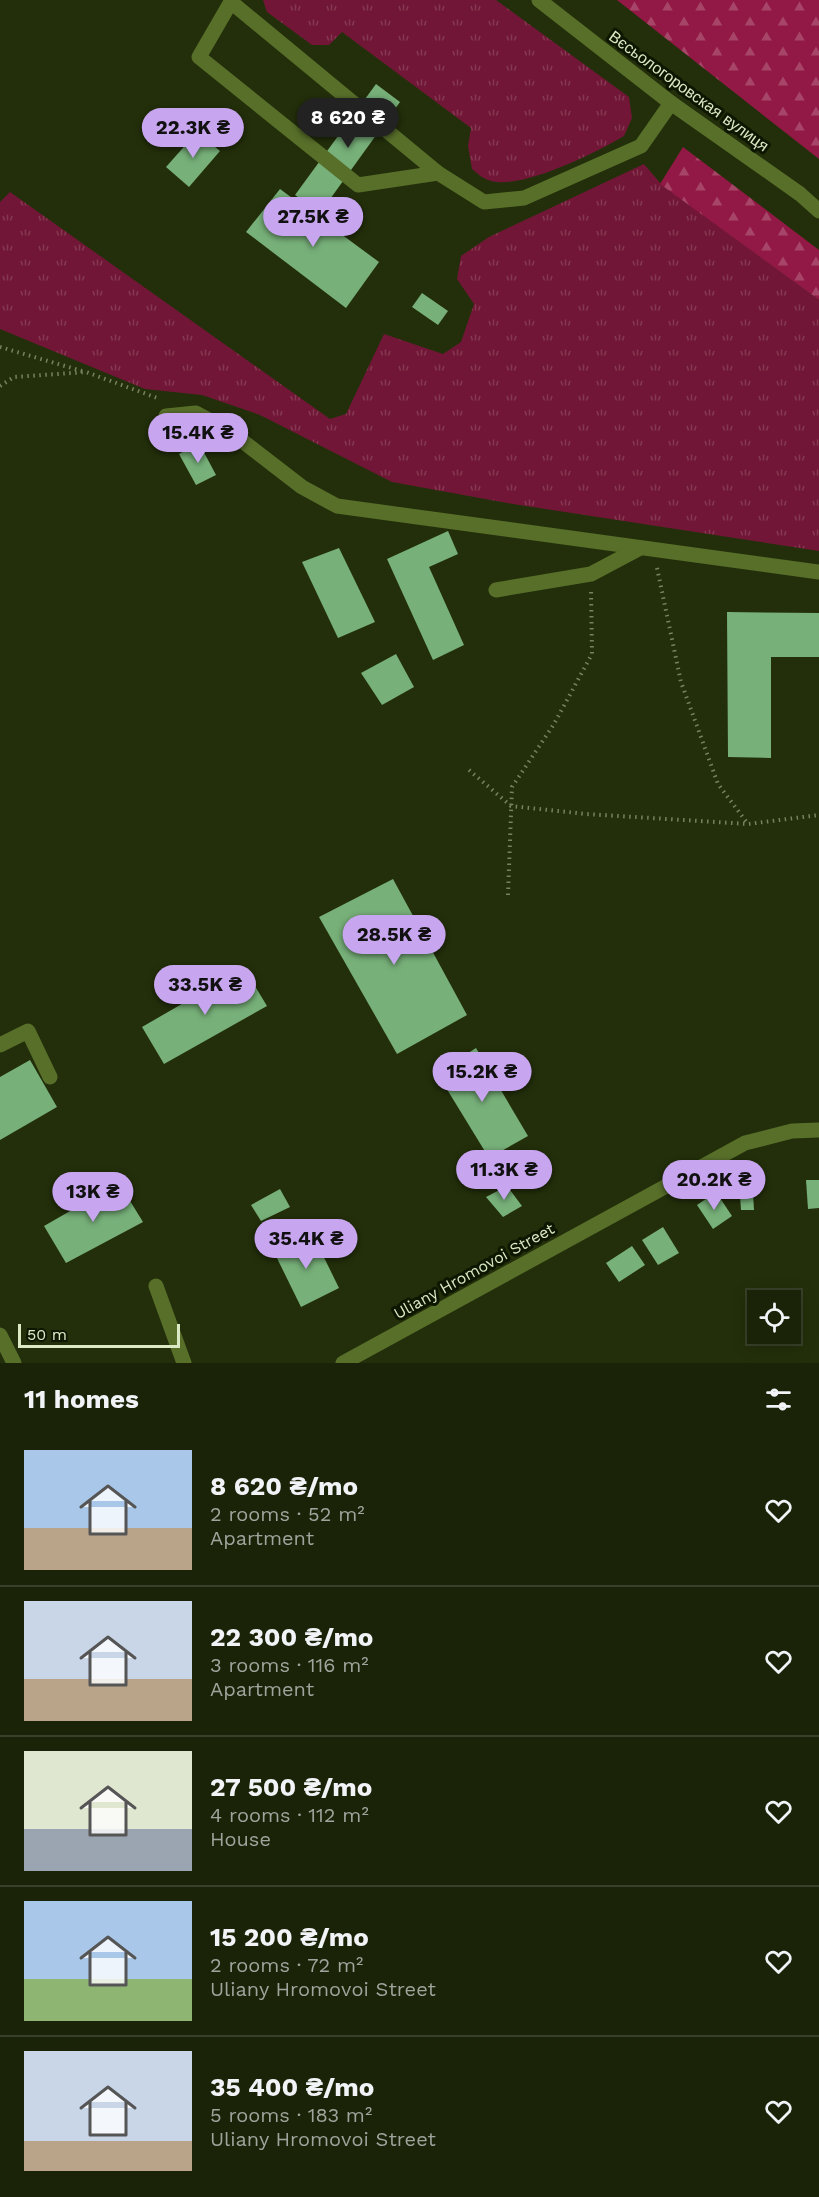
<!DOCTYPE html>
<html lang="en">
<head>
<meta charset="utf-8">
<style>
  :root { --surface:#1a2308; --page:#272f16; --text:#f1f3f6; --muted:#9fa49c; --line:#384029; --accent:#c8a6ef }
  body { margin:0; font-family:"Work Sans",sans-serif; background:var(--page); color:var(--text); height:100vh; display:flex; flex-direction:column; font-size:22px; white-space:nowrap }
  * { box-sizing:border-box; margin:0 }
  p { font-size:20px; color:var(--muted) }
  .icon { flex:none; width:33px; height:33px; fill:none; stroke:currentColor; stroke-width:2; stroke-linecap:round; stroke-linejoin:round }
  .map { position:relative; height:1363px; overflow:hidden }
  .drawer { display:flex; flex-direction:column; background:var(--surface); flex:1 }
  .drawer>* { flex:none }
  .buttons { position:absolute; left:747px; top:1290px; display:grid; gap:12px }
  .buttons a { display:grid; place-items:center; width:54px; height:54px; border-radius:0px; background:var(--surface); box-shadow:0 3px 15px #0003,0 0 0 2px var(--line); font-size:30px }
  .scale { position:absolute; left:18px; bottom:15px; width:162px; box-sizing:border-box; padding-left:6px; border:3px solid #dbe9c5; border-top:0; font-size:16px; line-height:21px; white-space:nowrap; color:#dbe9c5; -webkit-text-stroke:4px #0d1600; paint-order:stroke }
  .price { position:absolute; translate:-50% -51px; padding:0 14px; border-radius:21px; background:var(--accent); color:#111; font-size:20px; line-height:39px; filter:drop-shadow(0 2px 3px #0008) }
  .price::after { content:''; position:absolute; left:50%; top:36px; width:18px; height:14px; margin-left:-9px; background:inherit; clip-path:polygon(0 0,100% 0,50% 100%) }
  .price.active { background:#222; color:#fff }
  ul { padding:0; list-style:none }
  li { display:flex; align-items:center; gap:18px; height:150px; padding:0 24px }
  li+li { border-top:2px solid var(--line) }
  li span { display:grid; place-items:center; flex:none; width:168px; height:120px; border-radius:0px; color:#555 }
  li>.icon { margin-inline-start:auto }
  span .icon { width:72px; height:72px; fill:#fffc; stroke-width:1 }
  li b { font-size:26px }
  h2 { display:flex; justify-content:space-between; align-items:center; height:72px; padding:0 24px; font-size:26px }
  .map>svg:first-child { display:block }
  .grass { fill:url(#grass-tufts) }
  .forest { fill:url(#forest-firs) }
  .building { fill:#77b079 }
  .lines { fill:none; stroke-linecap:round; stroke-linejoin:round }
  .path { stroke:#76835e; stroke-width:4; stroke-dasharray:1.5 4.5; stroke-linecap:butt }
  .minor { stroke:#586f2a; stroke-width:15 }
  .labels { text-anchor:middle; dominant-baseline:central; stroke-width:6; stroke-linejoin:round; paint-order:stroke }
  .street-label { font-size:16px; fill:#dbe9c5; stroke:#0d1600 }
</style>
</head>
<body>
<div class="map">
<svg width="819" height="1363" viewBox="0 0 819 1363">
  <defs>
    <pattern id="grass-tufts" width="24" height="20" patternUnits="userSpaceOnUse" patternTransform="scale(1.5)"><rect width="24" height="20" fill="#711636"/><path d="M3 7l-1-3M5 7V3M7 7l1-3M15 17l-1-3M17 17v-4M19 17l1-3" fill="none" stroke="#853852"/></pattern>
    <pattern id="forest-firs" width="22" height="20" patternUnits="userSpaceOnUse" patternTransform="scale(1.5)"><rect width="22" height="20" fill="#921845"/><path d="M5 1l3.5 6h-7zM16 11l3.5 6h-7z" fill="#a64567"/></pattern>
  </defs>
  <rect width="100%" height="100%" fill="#232f0a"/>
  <g class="grass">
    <path d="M 263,0 L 496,0 L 629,97 L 632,118 L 624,136 C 595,153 531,185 497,182 C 486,181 480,176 472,169 L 468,146 L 471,128 L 342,32 L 329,45 L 312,45 L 267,12 Z"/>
    <polygon points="644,164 661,184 819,300 819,551 513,504 392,482 260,415 202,395 145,389 0,329 0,202 10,192 330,419 346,414 384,334 443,354 461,342 474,304 457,279 461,256 489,237"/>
  </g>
  <g class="forest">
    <polygon points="617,0 819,0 819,159"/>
    <polygon points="683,147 819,250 819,300 660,184"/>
  </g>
  <g class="building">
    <polygon points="376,84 400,102 320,213 295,195"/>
    <polygon points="197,132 220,151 189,187 166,167"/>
    <polygon points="280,189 379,262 346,308 246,232"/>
    <polygon points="422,293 448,311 438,325 412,307"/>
    <polygon points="199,443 216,475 196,485 179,454"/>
    <polygon points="448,531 458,554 429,567 464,645 433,660 387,559"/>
    <polygon points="339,548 375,622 338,638 302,562"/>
    <polygon points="727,612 819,613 819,657 771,657 771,758 728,757"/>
    <polygon points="396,654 414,687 382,705 361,673"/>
    <polygon points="393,879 467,1015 397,1054 319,917"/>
    <polygon points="244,968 267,1006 164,1064 142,1027"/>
    <polygon points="476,1048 528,1136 489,1158 437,1073"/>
    <polygon points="30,1060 57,1107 0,1140 0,1077"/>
    <polygon points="752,1179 754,1210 741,1210 739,1181"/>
    <polygon points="806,1180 819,1180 819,1208 808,1209"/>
    <polygon points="119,1183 143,1222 66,1263 44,1226"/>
    <polygon points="507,1186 522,1206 503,1217 486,1197"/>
    <polygon points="280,1189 290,1207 261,1221 251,1205"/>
    <polygon points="716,1192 732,1216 713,1229 697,1205"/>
    <polygon points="663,1227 679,1253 658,1265 642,1240"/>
    <polygon points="312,1233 339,1288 301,1307 274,1252"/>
    <polygon points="632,1246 645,1265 619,1282 606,1263"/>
  </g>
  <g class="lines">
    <g class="path">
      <polyline points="0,347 82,371"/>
      <polyline points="0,386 14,377 86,372 160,399"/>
      <polyline points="657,568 681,682 718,784 748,824"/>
      <polyline points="469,770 511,806 586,814 748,824 819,815"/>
      <polyline points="508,895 512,787 554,724 592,654 591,590"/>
    </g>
    <g class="minor">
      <polyline points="232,0 199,57 358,185 438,173"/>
      <polyline points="539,0 671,103 800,194 819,211"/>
      <polyline points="231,2 438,173 484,202 524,198 641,146 671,103"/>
      <polyline points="166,416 196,413 228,430 302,487 337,506 819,572"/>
      <polyline points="496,590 591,574 640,548"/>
      <polyline points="0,1045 28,1031 50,1077"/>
      <polyline points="156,1286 184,1363"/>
      <polyline points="0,1335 14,1363"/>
      <polyline points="343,1363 745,1143 792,1131 819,1130"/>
    </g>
  </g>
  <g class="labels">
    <g class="street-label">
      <text transform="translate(689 91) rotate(36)">Вєсьологоровская вулиця</text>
      <text transform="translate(474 1271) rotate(-29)">Uliany Hromovoi Street</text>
    </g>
  </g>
</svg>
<div class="buttons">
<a><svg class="icon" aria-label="locate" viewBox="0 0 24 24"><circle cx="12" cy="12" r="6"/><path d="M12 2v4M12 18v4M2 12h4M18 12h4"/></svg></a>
</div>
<div class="scale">50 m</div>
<b class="price active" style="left:348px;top:149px">8 620 ₴</b>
<b class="price" style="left:193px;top:159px">22.3K ₴</b>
<b class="price" style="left:313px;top:248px">27.5K ₴</b>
<b class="price" style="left:198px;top:464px">15.4K ₴</b>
<b class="price" style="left:394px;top:966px">28.5K ₴</b>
<b class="price" style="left:205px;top:1016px">33.5K ₴</b>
<b class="price" style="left:482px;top:1103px">15.2K ₴</b>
<b class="price" style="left:504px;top:1201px">11.3K ₴</b>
<b class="price" style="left:714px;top:1211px">20.2K ₴</b>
<b class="price" style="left:93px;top:1223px">13K ₴</b>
<b class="price" style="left:306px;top:1270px">35.4K ₴</b>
</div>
<section class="drawer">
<h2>11 homes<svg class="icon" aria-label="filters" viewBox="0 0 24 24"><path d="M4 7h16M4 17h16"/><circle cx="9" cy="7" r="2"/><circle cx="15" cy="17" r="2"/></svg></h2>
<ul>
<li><span style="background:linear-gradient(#a9c7e8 65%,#b9a48a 0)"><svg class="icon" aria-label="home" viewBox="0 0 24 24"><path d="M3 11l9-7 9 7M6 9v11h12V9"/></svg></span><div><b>8 620 ₴/mo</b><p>2 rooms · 52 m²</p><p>Apartment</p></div><svg class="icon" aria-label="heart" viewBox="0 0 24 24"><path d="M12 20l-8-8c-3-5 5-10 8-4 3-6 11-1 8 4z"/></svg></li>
<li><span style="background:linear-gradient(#c9d6e8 65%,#b9a48a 0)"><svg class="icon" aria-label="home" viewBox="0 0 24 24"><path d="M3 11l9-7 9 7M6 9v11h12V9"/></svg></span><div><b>22 300 ₴/mo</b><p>3 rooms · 116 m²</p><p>Apartment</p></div><svg class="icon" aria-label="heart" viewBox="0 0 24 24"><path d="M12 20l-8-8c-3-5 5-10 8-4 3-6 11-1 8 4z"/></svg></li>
<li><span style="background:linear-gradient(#dfe7d0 65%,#9aa5b1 0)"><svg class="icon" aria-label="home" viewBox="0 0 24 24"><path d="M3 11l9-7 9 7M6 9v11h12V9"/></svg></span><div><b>27 500 ₴/mo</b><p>4 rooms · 112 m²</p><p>House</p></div><svg class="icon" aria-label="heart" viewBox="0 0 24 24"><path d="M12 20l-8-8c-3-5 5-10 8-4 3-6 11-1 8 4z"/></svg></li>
<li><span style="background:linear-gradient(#a9c7e8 65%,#8fb573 0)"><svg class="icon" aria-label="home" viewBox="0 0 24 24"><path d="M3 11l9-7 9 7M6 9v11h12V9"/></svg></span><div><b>15 200 ₴/mo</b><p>2 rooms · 72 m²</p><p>Uliany Hromovoi Street</p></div><svg class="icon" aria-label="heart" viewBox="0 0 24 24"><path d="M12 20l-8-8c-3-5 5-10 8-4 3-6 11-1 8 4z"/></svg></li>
<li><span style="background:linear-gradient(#c9d6e8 75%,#b9a48a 0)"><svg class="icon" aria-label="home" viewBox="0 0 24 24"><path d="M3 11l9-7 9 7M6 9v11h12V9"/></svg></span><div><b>35 400 ₴/mo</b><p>5 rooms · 183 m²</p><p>Uliany Hromovoi Street</p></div><svg class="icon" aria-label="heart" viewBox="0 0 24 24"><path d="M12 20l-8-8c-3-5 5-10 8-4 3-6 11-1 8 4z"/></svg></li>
</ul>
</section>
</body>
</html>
